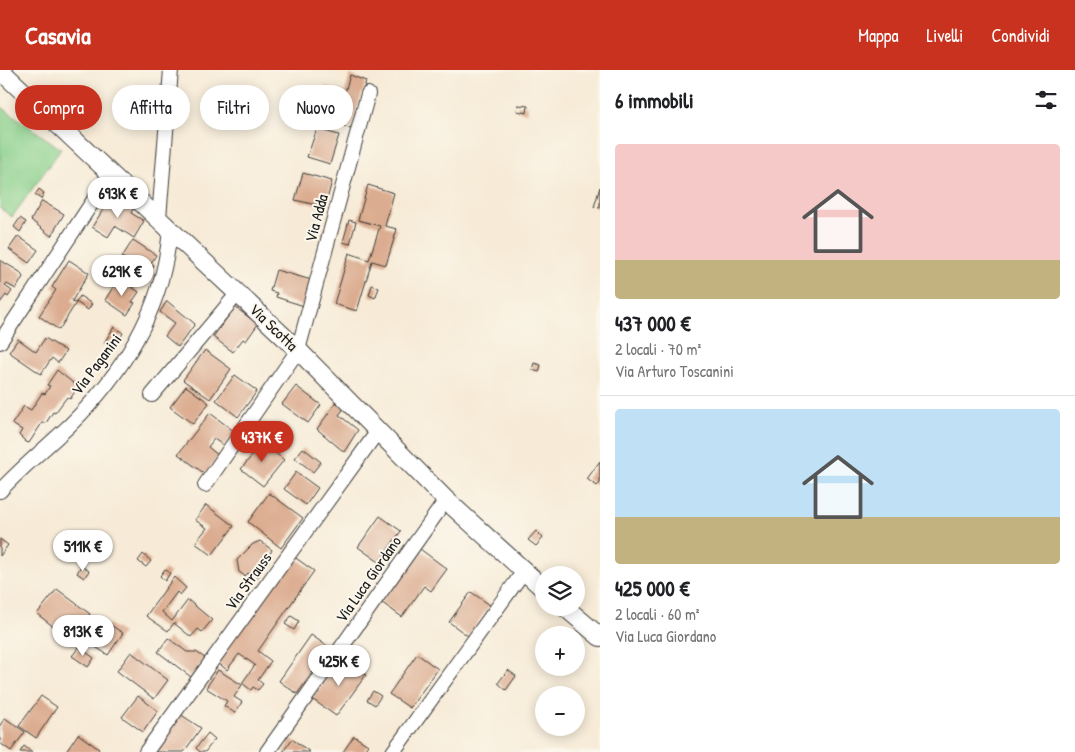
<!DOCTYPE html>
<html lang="it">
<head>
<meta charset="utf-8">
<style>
  :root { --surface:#fff; --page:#f6f6f6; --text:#202124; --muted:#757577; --line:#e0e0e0; --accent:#c8321e }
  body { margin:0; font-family:"Patrick Hand",sans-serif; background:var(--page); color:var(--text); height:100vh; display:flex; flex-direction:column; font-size:19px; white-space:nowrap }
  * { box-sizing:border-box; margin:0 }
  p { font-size:16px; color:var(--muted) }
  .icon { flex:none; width:28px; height:28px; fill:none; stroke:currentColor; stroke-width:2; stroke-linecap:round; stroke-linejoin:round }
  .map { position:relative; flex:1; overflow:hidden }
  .drawer { display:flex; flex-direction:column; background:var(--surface); width:475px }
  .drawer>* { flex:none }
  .hud { position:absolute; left:15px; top:15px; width:475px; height:45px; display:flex; gap:10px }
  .controls { position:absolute; left:535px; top:496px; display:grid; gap:10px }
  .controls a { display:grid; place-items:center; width:50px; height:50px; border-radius:50%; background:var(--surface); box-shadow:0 2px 12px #0003; font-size:25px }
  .price { position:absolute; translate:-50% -42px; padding:0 11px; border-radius:18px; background:#fff; color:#222; font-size:16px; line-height:32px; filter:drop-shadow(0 1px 2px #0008) }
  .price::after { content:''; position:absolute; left:50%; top:30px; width:15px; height:11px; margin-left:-8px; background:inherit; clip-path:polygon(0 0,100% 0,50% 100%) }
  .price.selected { background:var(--accent); color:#fff }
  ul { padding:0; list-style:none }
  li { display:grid; align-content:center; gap:10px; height:265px; padding:0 15px }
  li+li { border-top:1px solid var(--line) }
  li span { display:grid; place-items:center; height:155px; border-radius:5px; color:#555 }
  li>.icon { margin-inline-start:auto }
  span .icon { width:90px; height:90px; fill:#fffc; stroke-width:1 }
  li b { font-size:21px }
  h2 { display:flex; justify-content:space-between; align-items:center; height:60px; padding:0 15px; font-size:21px }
  .chip { padding:0 18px; border-radius:22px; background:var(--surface); box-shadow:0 2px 12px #0003; font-size:18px; line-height:45px }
  .chip.selected { background:var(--accent); color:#fff }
  header { display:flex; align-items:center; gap:30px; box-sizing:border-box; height:70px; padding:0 25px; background:var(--accent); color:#fff }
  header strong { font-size:24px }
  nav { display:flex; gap:28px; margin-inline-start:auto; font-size:18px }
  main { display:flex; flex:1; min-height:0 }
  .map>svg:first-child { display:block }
  .green { fill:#8ad08b; stroke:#537654 }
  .building { fill:#dbac8f }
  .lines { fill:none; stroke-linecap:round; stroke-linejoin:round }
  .minor-casing { stroke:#3d3b38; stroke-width:16 }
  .tertiary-casing { stroke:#3d3b38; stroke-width:20 }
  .minor { stroke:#fff; stroke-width:14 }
  .tertiary { stroke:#fff; stroke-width:18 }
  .labels { text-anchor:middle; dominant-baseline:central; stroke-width:4; stroke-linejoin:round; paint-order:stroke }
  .street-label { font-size:16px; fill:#1c1c1c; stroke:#fbf7ec }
</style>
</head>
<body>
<header>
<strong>Casavia</strong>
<nav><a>Mappa</a><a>Livelli</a><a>Condividi</a></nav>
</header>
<main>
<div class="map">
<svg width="600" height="682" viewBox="0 0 600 682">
  <rect width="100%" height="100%" fill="#fbf7ec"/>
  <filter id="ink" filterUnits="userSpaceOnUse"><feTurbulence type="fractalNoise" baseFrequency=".02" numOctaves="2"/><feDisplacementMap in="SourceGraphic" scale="10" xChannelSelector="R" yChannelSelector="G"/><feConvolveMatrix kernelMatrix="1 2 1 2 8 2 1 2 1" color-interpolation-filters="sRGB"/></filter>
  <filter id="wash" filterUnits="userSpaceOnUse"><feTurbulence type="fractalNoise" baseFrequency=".0096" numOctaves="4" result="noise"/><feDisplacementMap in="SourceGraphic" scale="20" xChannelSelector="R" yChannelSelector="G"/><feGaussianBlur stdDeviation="1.12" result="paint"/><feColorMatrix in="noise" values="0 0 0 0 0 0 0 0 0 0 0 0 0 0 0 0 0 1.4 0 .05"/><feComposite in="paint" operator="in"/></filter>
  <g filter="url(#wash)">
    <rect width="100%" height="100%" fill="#f7ebd7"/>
    <polygon class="green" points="0,36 61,79 12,147 0,138"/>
    <g id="blocks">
      <g class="building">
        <polygon points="350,5 366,11 351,59 336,53 340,38 321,32 326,16 345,22"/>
        <polygon points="518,35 528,36 527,43 517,41"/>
        <polygon points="317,59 339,65 330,94 307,87"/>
        <polygon points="303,103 332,111 325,137 295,130"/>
        <polygon points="368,115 394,123 385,156 397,159 386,195 372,191 357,241 334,234 349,183 369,190 380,156 358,150"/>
        <polygon points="600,117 600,138 594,137"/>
        <polygon points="39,119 44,123 41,129 35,125"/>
        <polygon points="112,126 133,139 131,143 144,151 134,168 115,156 108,167 92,157"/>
        <polygon points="42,131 64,144 51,166 31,150"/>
        <polygon points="20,148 26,152 20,162 14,157"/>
        <polygon points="349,150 356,152 350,174 343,172"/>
        <polygon points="18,166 38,180 29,193 9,179"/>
        <polygon points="133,170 156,185 151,193 154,195 148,204 122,187"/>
        <polygon points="0,190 20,202 23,207 16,219 7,214 5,216 12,221 8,227 6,225 0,233"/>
        <polygon points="69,190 89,203 72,231 76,233 59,260 39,246 56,220 52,217"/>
        <polygon points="276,200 315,211 307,237 276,227 277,223 270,221"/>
        <polygon points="119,208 139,222 132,232 135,233 127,245 105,230"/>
        <polygon points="372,215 379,218 375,228 369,225"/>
        <polygon points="80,226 92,234 88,240 76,232"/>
        <polygon points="167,231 195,254 178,277 165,266 175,253 160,242"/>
        <polygon points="235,237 258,254 246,271 243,269 233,282 213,267"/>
        <polygon points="114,257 123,263 114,279 104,273"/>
        <polygon points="45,268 66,281 58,293 52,288 41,304 9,282 18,269 36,282"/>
        <polygon points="205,280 231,299 210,329 183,310"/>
        <polygon points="534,293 541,295 539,302 532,300"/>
        <polygon points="57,300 78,317 70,329 67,327 55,343 53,342 46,353 42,353 29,373 26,372 19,365 22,360 12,354 24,336 31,340 42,323 45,324 50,316 47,315"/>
        <polygon points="235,305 257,321 238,347 216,330"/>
        <polygon points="186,316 209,333 193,354 170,337"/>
        <polygon points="296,316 321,335 308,353 282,334"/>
        <polygon points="338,330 345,337 339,345 358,360 344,382 317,359"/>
        <polygon points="210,343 235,362 224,376 214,369 208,377 219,386 205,404 178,384"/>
        <polygon points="257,368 284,390 263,416 241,399 255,382 249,378"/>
        <polygon points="303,378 321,392 313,402 295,388"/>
        <polygon points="600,391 600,413 597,416 587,409"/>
        <polygon points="296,402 318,418 306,435 284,419"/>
        <polygon points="269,423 303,448 281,478 248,452"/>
        <polygon points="206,435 234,456 212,485 195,473 207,458 195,450"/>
        <polygon points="380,446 401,461 379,492 358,477"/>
        <polygon points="536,461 543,468 536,476 528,470"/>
        <polygon points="0,469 8,475 0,486"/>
        <polygon points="260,471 272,480 267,489 269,491 264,497 262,496 258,502 260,504 257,508 248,503 245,506 239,502 237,490 253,474"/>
        <polygon points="420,479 447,499 431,521 424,516 402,547 381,532"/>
        <polygon points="143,484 151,491 146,497 138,491"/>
        <polygon points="293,486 314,501 258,581 271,591 258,610 263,614 258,620 253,617 251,620 242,613 255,595 239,584 227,600 217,592"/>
        <polygon points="81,496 89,501 84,508 77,503"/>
        <polygon points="165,499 170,503 165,511 160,506"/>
        <polygon points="174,507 186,518 180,525 177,522 162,542 172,551 188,530 212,550 202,562 198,559 191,567 174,553 168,561 146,546"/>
        <polygon points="57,519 90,544 71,570 37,544"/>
        <polygon points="471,522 490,535 468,566 449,552"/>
        <polygon points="291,546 299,551 294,560 285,554"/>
        <polygon points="109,554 123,563 108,585 94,576"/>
        <polygon points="311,565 330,578 297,624 279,611"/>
        <polygon points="168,568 187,582 196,582 205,588 191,607 158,582"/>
        <polygon points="79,577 94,588 88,597 72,586"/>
        <polygon points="131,582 168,610 154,629 117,601"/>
        <polygon points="417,584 438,599 410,638 389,624"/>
        <polygon points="342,587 366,605 336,646 312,629"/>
        <polygon points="218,600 242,615 234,627 242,632 235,643 224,636 227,631 206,618"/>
        <polygon points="508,600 516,606 506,620 498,613"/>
        <polygon points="373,621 381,626 375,635 367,630"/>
        <polygon points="41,626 57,637 36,668 19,656"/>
        <polygon points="138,626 158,641 143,662 122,647"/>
        <polygon points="180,644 201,658 184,682 152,682"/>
        <polygon points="5,648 25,662 11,681 0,673 0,655"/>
        <polygon points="208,663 215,669 205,682 200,682 196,678"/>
        <polygon points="78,664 99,679 97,682 66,682"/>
        <polygon points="354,666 368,675 363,682 343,682"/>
        <polygon points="292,669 310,682 283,682"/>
        <polygon points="24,676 32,682 20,682"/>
      </g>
    </g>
  </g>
  <g filter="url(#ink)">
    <use href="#blocks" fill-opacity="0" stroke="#3d3b38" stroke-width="1"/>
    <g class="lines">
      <defs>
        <g id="minor">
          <polyline points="159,148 171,0"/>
          <polyline points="0,272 111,104"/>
          <polyline points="152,325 238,223"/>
          <polyline points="205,415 298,280 368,24"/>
          <path d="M 0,421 C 22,397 47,377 70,355 C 125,301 164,237 170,159"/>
          <polyline points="146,682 378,361"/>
          <polyline points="267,682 446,430"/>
          <polyline points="393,682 524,501"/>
        </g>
        <g id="tertiary">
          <polyline points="0,0 298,280 446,430 544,519"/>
          <polyline points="566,538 600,567"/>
        </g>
      </defs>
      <use href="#minor" class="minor-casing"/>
      <use href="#tertiary" class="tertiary-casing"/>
      <use href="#minor" class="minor"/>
      <use href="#tertiary" class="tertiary"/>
    </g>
  </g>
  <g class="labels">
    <g class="street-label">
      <text transform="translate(316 148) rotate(-75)">Via Adda</text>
      <text transform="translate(274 257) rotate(44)">Via Scotta</text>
      <text transform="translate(96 294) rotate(-53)">Via Paganini</text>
      <text transform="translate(368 509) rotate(-55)">Via Luca Giordano</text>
      <text transform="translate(248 511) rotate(-54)">Via Strauss</text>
    </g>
  </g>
</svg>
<div class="controls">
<a><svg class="icon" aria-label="layers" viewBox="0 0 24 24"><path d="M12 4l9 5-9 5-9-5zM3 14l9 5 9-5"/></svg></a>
<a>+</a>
<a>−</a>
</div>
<b class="price" style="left:118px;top:149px">693K €</b>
<b class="price" style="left:122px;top:227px">629K €</b>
<b class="price selected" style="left:262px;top:393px">437K €</b>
<b class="price" style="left:83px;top:502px">511K €</b>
<b class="price" style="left:83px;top:587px">813K €</b>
<b class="price" style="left:339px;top:617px">425K €</b>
<div class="hud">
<a class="chip selected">Compra</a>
<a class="chip">Affitta</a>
<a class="chip">Filtri</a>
<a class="chip">Nuovo</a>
</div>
</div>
<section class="drawer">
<h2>6 immobili<svg class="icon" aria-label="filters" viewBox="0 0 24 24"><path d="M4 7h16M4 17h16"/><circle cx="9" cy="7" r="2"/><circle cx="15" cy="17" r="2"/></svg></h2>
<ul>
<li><span style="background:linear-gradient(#f6c9c9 75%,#c2b280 0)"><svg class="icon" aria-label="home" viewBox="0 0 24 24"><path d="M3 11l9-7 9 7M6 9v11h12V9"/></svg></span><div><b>437 000 €</b><p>2 locali · 70 m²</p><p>Via Arturo Toscanini</p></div></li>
<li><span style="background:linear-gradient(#bfe0f5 70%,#c2b280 0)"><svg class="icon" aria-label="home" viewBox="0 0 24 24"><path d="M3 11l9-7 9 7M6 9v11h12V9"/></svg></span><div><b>425 000 €</b><p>2 locali · 60 m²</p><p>Via Luca Giordano</p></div></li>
</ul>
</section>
</main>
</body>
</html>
